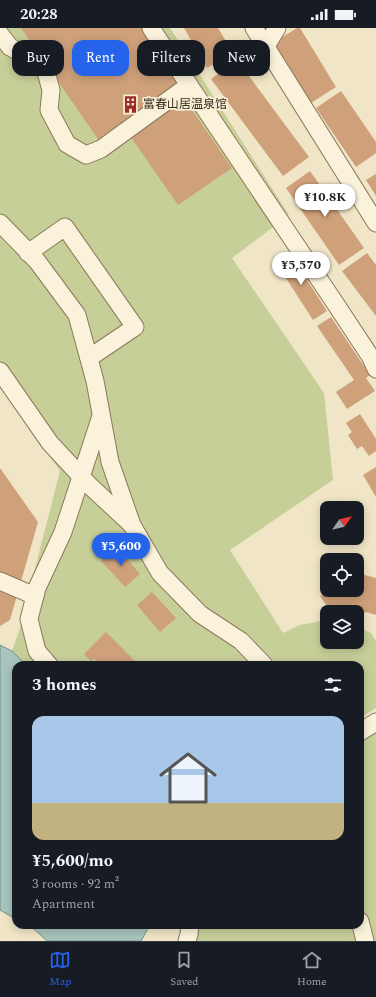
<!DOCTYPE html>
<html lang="en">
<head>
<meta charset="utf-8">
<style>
  :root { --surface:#171b24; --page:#242831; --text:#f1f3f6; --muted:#9ea1a6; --line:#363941; --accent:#2563eb }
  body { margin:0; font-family:Spectral,"Noto Sans SC",serif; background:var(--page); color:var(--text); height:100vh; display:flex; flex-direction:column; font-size:15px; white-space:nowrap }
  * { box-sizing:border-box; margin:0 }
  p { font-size:13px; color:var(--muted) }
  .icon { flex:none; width:22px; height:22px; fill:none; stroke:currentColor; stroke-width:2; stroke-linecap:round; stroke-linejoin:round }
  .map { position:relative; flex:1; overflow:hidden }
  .side { position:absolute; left:12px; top:633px; width:352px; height:268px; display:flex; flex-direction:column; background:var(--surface); border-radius:12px; box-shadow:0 2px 10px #0003 }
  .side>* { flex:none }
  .hud { position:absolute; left:12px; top:12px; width:352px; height:36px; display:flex; gap:8px }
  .needle { width:26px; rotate:56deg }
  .controls { position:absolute; left:320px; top:473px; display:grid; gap:8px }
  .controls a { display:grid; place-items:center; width:44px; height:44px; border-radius:8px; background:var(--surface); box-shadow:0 2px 10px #0003; font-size:20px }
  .price { position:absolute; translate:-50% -34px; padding:0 9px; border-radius:14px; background:#fff; color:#222; font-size:13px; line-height:26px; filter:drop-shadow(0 1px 2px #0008) }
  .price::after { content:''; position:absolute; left:50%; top:24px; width:12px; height:9px; margin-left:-6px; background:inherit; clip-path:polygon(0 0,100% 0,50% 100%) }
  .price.current { background:var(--accent); color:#fff }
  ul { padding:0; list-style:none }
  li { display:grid; align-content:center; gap:8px; height:212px; padding:0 20px }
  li+li { border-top:1px solid var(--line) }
  li span { display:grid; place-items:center; height:124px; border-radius:12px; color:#555 }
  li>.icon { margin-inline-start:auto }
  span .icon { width:72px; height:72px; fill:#fffc; stroke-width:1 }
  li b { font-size:17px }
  h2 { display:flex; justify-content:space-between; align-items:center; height:48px; padding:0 20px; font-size:17px }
  .pill { padding:0 14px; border-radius:12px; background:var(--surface); box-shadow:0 2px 10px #0003; font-size:14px; line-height:36px }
  .pill.current { background:var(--accent); color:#fff }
  .status { display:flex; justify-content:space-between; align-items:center; height:28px; padding:0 20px; background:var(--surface); direction:ltr }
  .status svg { height:11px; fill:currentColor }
  .tabs { display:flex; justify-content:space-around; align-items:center; height:56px; border-top:1px solid var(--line); background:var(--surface); font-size:11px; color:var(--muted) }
  .tabs a { display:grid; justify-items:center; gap:2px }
  .tabs .current { color:var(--accent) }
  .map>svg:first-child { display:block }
  .green { fill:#c7cf99 }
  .water { fill:#a8c4bc; stroke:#6e938b }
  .building { fill:#cfa17b }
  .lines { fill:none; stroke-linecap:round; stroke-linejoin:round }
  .minor-casing { stroke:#8d775b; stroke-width:19 }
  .minor { stroke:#faf2da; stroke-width:17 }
  .labels { text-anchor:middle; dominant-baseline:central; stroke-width:3.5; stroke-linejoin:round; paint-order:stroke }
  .poi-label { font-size:12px; fill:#3c2e1f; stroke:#f7efd6; text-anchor:start }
</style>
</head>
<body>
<div class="status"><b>20:28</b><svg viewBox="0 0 49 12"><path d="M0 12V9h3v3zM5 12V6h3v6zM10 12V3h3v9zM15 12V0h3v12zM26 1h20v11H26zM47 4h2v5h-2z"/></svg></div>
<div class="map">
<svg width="376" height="913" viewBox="0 0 376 913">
  <rect width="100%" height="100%" fill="#f0e5c6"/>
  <g class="green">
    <polygon points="0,0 170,0 289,187 232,230 324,365 333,452 230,522 283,605 300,597 327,592 327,614 357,614 357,599 371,605 376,613 376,680 360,690 360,637 26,637 12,623 19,603 60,443 0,358"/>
    <polygon points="376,694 376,913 187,913 185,897 360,897 360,704"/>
  </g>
  <g class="water">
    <polygon points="0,617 12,623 26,637 16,637 16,891 0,882"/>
    <polygon points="27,897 150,897 141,913 47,913 34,901"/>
  </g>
  <g class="building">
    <polygon points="21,0 146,0 181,51 174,56 232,140 178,177 121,95 98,111"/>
    <polygon points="184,0 218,0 233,25 207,40"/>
    <polygon points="297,0 300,0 336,59 311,75 273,15"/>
    <polygon points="237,32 309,129 283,148 211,51"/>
    <polygon points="341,63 376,114 376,125 356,139 316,80"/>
    <polygon points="310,143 364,220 339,237 286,160"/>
    <polygon points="376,146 376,168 366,152"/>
    <polygon points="289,224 327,283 313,292 275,233"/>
    <polygon points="367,225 376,237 376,288 342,243"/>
    <polygon points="331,289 370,347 366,350 375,363 347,381 336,364 354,352 317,298"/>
    <polygon points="360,386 376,411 376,423 369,428 362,418 357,421 348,407 352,404 346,395"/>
    <polygon points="376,439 376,469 363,447"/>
    <polygon points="0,440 38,494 10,592 0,598"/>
    <polygon points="117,519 140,546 125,559 101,533"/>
    <polygon points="357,545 376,550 376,587 366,584 357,590 357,584 331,584 320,568 330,562 357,562"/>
    <polygon points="152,564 176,590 160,604 137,577"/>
    <polygon points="106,604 137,635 134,637 100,637 94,631 91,633 84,626"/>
  </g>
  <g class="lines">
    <defs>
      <g id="minor">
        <polyline points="254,0 376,195"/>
        <polyline points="0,6 10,19 32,31 46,44 51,62 49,82 67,116 86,127 101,121 189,57 151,0"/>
        <polyline points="266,18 277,0"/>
        <polyline points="189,57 335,275 370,328 376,341"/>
        <polyline points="0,195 37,233 77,287 95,353 110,434 132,497 160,545 200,586 241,613 264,637"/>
        <polyline points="28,225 65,199 135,299 89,330"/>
        <polyline points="0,343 50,415 90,458 131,496"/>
        <polyline points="0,553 35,568"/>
        <polyline points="49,637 37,623 29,591 37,560 63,504 101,388"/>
        <polyline points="360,704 376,694"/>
        <polyline points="360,893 365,913"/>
        <polyline points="187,913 189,906 190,897"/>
      </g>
    </defs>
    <use href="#minor" class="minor-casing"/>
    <use href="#minor" class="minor"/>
  </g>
  <defs>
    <symbol id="building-bare" viewBox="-9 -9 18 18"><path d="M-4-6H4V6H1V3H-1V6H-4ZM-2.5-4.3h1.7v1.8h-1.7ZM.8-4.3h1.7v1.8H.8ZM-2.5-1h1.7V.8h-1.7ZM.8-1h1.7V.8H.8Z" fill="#9e2b28" stroke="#f7efd6" stroke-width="2.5" paint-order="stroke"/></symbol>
  </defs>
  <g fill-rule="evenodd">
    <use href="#building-bare" x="118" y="64" width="25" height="25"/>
  </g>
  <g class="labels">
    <g class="poi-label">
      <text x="143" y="76">富春山居温泉馆</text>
    </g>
  </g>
</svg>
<div class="controls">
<a><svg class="needle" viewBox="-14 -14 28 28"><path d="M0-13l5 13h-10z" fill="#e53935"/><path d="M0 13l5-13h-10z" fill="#9ea1a6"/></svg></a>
<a><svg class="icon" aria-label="locate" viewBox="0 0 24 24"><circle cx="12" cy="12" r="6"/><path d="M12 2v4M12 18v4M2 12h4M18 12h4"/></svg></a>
<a><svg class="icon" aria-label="layers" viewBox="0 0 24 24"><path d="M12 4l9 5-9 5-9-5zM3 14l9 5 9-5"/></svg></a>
</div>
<b class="price" style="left:325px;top:190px">¥10.8K</b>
<b class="price" style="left:301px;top:258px">¥5,570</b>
<b class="price current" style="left:121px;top:539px">¥5,600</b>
<div class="hud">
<a class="pill">Buy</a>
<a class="pill current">Rent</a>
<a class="pill">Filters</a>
<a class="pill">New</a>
</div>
<section class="side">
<h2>3 homes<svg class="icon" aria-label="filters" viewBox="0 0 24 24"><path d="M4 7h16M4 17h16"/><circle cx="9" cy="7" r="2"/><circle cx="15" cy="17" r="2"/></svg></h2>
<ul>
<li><span style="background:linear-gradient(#a9c7e8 70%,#c2b280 0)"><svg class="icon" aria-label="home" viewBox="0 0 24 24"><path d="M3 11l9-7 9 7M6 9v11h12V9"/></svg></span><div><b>¥5,600/mo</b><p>3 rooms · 92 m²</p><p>Apartment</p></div></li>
</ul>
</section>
</div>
<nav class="tabs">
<a class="current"><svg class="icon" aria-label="map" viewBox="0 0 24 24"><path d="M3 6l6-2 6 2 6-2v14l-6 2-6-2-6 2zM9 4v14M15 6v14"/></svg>Map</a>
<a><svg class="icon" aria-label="saved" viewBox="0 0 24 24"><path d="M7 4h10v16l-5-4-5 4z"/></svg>Saved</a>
<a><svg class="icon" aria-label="home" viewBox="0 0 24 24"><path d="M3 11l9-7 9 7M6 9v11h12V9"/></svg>Home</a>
</nav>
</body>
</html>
